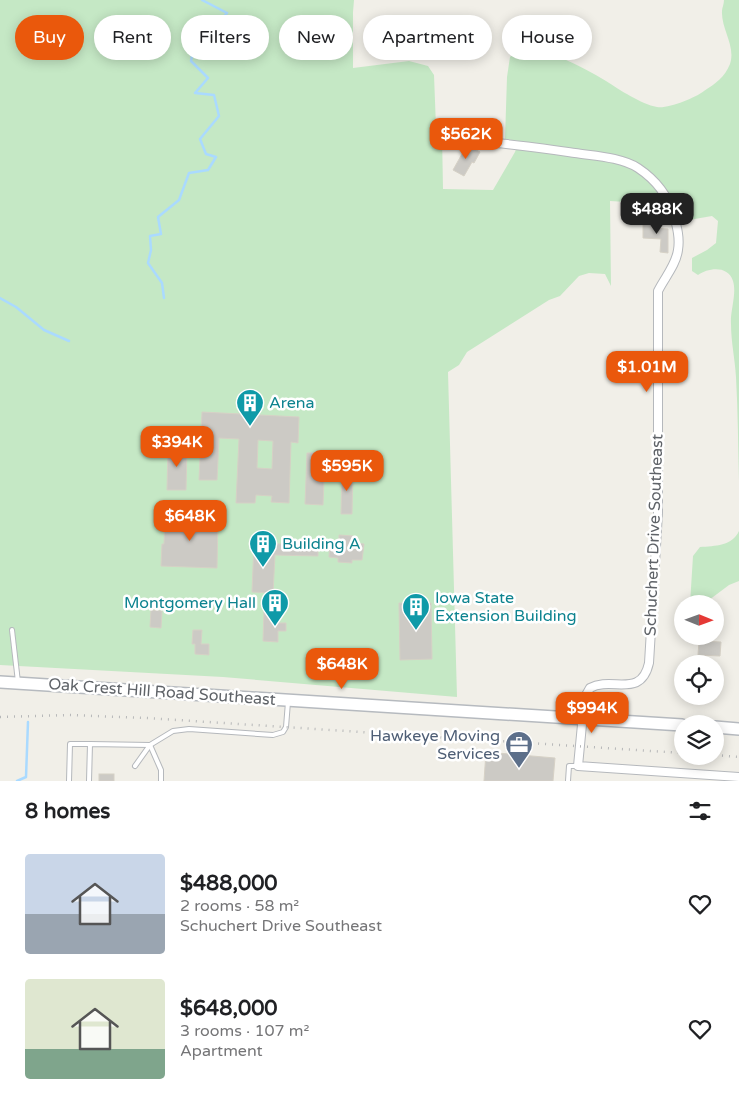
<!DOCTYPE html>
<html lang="en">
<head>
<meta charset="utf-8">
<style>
  :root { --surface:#fff; --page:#f2f2f2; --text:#202124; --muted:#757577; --accent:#ea580c }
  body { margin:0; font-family:"Varela Round",sans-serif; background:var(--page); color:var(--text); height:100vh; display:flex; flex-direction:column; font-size:19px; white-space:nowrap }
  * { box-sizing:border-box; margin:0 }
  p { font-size:16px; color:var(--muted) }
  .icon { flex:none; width:28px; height:28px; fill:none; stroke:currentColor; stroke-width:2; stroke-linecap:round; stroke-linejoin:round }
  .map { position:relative; height:781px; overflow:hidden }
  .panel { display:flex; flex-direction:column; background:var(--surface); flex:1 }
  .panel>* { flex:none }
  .guide { position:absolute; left:15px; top:15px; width:710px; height:45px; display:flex; gap:10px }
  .needle { width:32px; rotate:91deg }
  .controls { position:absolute; left:674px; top:595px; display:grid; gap:10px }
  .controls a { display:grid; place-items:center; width:50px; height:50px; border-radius:50%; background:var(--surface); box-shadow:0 2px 12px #0003; font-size:25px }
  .price { position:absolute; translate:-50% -42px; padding:0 11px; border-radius:10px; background:var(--accent); color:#fff; font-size:16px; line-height:32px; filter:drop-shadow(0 1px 2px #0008) }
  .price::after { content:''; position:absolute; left:50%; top:30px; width:15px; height:11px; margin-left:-8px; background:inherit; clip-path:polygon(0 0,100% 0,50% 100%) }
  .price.active { background:#222; color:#fff }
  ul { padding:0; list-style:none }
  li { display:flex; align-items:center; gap:15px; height:125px; padding:0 25px }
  li span { display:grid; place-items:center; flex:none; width:140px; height:100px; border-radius:5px; color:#555 }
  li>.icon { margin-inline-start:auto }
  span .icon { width:60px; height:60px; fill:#fffc; stroke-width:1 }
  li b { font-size:21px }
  h2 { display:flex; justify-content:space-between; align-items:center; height:60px; padding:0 25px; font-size:21px }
  .chip { padding:0 18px; border-radius:22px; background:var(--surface); box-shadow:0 2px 12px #0003; font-size:18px; line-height:45px }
  .chip.active { background:var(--accent); color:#fff }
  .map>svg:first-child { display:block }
  .green { fill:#c5e8c5 }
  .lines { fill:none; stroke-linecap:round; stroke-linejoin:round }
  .stream { stroke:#aadaff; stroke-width:2.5 }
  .building { fill:#cccac5; stroke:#d6d1c6; fill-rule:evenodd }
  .service-casing { stroke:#b5b8bc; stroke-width:6 }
  .minor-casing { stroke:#b5b8bc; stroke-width:10 }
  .secondary-casing { stroke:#b6babf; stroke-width:14 }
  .service { stroke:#fff; stroke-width:4 }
  .minor { stroke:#fff; stroke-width:8 }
  .secondary { stroke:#fff; stroke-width:11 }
  .rail { stroke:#b6b7b8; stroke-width:2.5; stroke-dasharray:1 6; stroke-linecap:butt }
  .labels { text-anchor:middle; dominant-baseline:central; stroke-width:5; stroke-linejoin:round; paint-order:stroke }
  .culture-label { font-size:16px; fill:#0d838f; stroke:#fff; text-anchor:start }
  .street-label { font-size:16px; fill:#5f6368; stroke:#fff }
  .service-label { font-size:16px; fill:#4e5e75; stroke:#fff; text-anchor:end }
</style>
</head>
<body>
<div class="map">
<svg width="739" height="781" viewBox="0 0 739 781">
  <rect width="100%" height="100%" fill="#f1efe8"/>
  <g class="green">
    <path d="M 0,0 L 354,0 L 353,12 L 353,68 L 409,61 L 428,66 L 434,75 L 436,127 L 442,134 L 443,189 L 493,190 L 515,152 L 519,141 L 505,139 L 507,77 L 510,57 L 521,46 C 552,51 579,65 606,81 C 620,90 641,104 657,107 C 668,109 695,98 704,91 C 715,84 725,77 730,64 C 736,46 721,29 722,11 C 722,8 724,4 724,0 L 739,0 L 739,481 C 738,446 738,412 736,377 C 735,359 731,342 731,324 C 730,311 737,294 733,281 C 728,265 708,268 698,275 L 692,271 L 692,258 L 707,250 L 716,243 L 718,221 L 712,216 L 683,221 L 642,203 L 610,201 L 611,286 L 605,274 L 589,273 L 579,276 L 560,296 L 549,300 L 467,352 L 459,365 L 448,372 L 457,697 L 223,677 L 0,665 Z"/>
    <path d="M 739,531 L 739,581 L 729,585 L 709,600 L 707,604 L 690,604 L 693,556 L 700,547 C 715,546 732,546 739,531 Z"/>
  </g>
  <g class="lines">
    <g class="stream">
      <polyline points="0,298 16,307 44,330 69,341"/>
      <polyline points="164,298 162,283 148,263 151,250 150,236 161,234 158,217 179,200 189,173 208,170 216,157 206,154 200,139 219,116 214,95 195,93 208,78 191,61 194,45 223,58 229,31 220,21 227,13 202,0"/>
      <polyline points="17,781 26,777 28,722"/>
    </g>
  </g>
  <g class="building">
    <polygon points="467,145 480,152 474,163 472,162 464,176 453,170"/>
    <polygon points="643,222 653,222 652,228 668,229 668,253 660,252 661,239 643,238"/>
    <path d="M 202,412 L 299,417 L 298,443 L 291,442 L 289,503 L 271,502 L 272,496 L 256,495 L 255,503 L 236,503 L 239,439 L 219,438 L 217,480 L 199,480 ZM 258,440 L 273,441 L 272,469 L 257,468 Z"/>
    <polygon points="168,447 187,447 186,490 167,490"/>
    <polygon points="307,453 325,453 323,505 305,504"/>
    <polygon points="342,469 353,469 352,514 341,514"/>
    <polygon points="165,516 218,517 217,568 161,566 162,544 164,544"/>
    <polygon points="339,535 353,536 353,543 364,544 362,560 352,560 352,563 338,562 338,558 329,557 330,541 339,542"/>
    <polygon points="283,542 318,542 318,556 275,555 273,593 252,592 254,543 283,544"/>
    <polygon points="399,603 431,603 432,659 400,660"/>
    <polygon points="151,610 162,611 161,628 150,627"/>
    <polygon points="264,611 279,611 279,623 286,623 286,631 278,631 278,642 263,641"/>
    <polygon points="193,630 202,630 201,644 209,644 209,655 195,654 195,644 192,644"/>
    <polygon points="699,641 721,642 720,656 698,655"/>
    <polygon points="486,752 555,758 553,781 484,781"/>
    <rect x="99" y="774" width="15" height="7"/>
  </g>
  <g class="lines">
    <defs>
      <g id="service">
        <polyline points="12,630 18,682"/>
        <polyline points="150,745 161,770 161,781"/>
        <polyline points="135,766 150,745 173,731 189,729 273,735 283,732 286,727 288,702"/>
        <polyline points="69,781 70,744 90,744"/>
        <polyline points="89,781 90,744 150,745"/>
        <polyline points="568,781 569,766 578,766"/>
      </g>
      <path id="minor" d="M 495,143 C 522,145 548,149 575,153 C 594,156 621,157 638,168 C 656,180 668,195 674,216 C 677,227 680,238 678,250 C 676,265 665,277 658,291 L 658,513 L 649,663 C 641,699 612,676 590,688 L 586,695 L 584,704 L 578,766 L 739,777"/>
      <g id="secondary">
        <polyline points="0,682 682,725"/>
        <polyline points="715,727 739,729"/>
      </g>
    </defs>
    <use href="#service" class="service-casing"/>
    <use href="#minor" class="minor-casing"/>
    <use href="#secondary" class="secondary-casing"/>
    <use href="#service" class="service"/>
    <use href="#minor" class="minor"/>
    <use href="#secondary" class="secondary"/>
    <g class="rail">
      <polyline points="0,717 69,715 147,718 682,753"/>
      <polyline points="715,755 739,757"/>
    </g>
  </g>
  <defs>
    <symbol id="building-pin" viewBox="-11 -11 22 30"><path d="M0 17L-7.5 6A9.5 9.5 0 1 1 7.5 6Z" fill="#0f9aa8" stroke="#fff"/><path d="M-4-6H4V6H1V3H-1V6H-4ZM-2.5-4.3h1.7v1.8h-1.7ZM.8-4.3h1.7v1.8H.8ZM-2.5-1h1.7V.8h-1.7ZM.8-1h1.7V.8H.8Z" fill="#fff"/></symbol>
    <symbol id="office-pin" viewBox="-11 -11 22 30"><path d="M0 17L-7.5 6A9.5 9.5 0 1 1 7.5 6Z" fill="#5c6f8a" stroke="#fff"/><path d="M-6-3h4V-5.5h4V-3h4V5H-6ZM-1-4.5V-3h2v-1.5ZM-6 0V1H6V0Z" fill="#fff"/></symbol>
  </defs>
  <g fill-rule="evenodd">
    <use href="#building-pin" x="234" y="387" width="32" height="43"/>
    <use href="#building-pin" x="247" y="528" width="32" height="43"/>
    <use href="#building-pin" x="259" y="587" width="32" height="43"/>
    <use href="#building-pin" x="400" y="591" width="32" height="43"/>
    <use href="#office-pin" x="503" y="729" width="32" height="43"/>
  </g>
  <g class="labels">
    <g class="culture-label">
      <text x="269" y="403">Arena</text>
      <text x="282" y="544">Building A</text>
      <text x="435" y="598">Iowa State<tspan x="435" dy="18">Extension Building</tspan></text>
      <text x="256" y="603" text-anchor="end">Montgomery Hall</text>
    </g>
    <g class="street-label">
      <text transform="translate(654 535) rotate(-88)">Schuchert Drive Southeast</text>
      <text transform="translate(162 692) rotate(4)">Oak Crest Hill Road Southeast</text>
    </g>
    <g class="service-label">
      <text x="500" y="736">Hawkeye Moving<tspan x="500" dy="18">Services</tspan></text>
    </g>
  </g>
</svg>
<div class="controls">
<a><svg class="needle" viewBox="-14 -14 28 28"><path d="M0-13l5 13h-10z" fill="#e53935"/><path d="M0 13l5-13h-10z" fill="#757577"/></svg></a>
<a><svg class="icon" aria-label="locate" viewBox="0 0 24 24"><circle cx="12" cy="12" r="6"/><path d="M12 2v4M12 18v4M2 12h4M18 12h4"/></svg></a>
<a><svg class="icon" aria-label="layers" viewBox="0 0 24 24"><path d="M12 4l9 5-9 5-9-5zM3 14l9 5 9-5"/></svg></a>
</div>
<b class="price" style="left:466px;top:160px">$562K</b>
<b class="price active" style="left:657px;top:235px">$488K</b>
<b class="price" style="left:647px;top:393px">$1.01M</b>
<b class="price" style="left:177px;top:468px">$394K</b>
<b class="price" style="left:347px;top:492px">$595K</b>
<b class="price" style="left:190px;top:542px">$648K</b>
<b class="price" style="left:342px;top:690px">$648K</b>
<b class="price" style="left:592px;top:734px">$994K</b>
<div class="guide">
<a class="chip active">Buy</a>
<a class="chip">Rent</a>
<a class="chip">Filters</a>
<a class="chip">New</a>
<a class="chip">Apartment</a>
<a class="chip">House</a>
</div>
</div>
<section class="panel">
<h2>8 homes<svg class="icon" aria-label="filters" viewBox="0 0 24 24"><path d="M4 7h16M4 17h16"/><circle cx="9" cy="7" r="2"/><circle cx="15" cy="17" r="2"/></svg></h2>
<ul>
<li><span style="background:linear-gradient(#c9d6e8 60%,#9aa5b1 0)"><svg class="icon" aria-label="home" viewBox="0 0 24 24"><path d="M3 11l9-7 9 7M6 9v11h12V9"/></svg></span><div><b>$488,000</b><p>2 rooms · 58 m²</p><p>Schuchert Drive Southeast</p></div><svg class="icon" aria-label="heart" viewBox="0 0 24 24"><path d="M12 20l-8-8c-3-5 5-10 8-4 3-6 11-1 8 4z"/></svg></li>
<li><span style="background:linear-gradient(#dfe7d0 70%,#7fa58c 0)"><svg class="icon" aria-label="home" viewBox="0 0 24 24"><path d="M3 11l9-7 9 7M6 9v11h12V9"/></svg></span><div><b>$648,000</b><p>3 rooms · 107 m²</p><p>Apartment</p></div><svg class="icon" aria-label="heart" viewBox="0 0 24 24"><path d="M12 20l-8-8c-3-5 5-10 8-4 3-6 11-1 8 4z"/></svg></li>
</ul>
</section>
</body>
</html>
